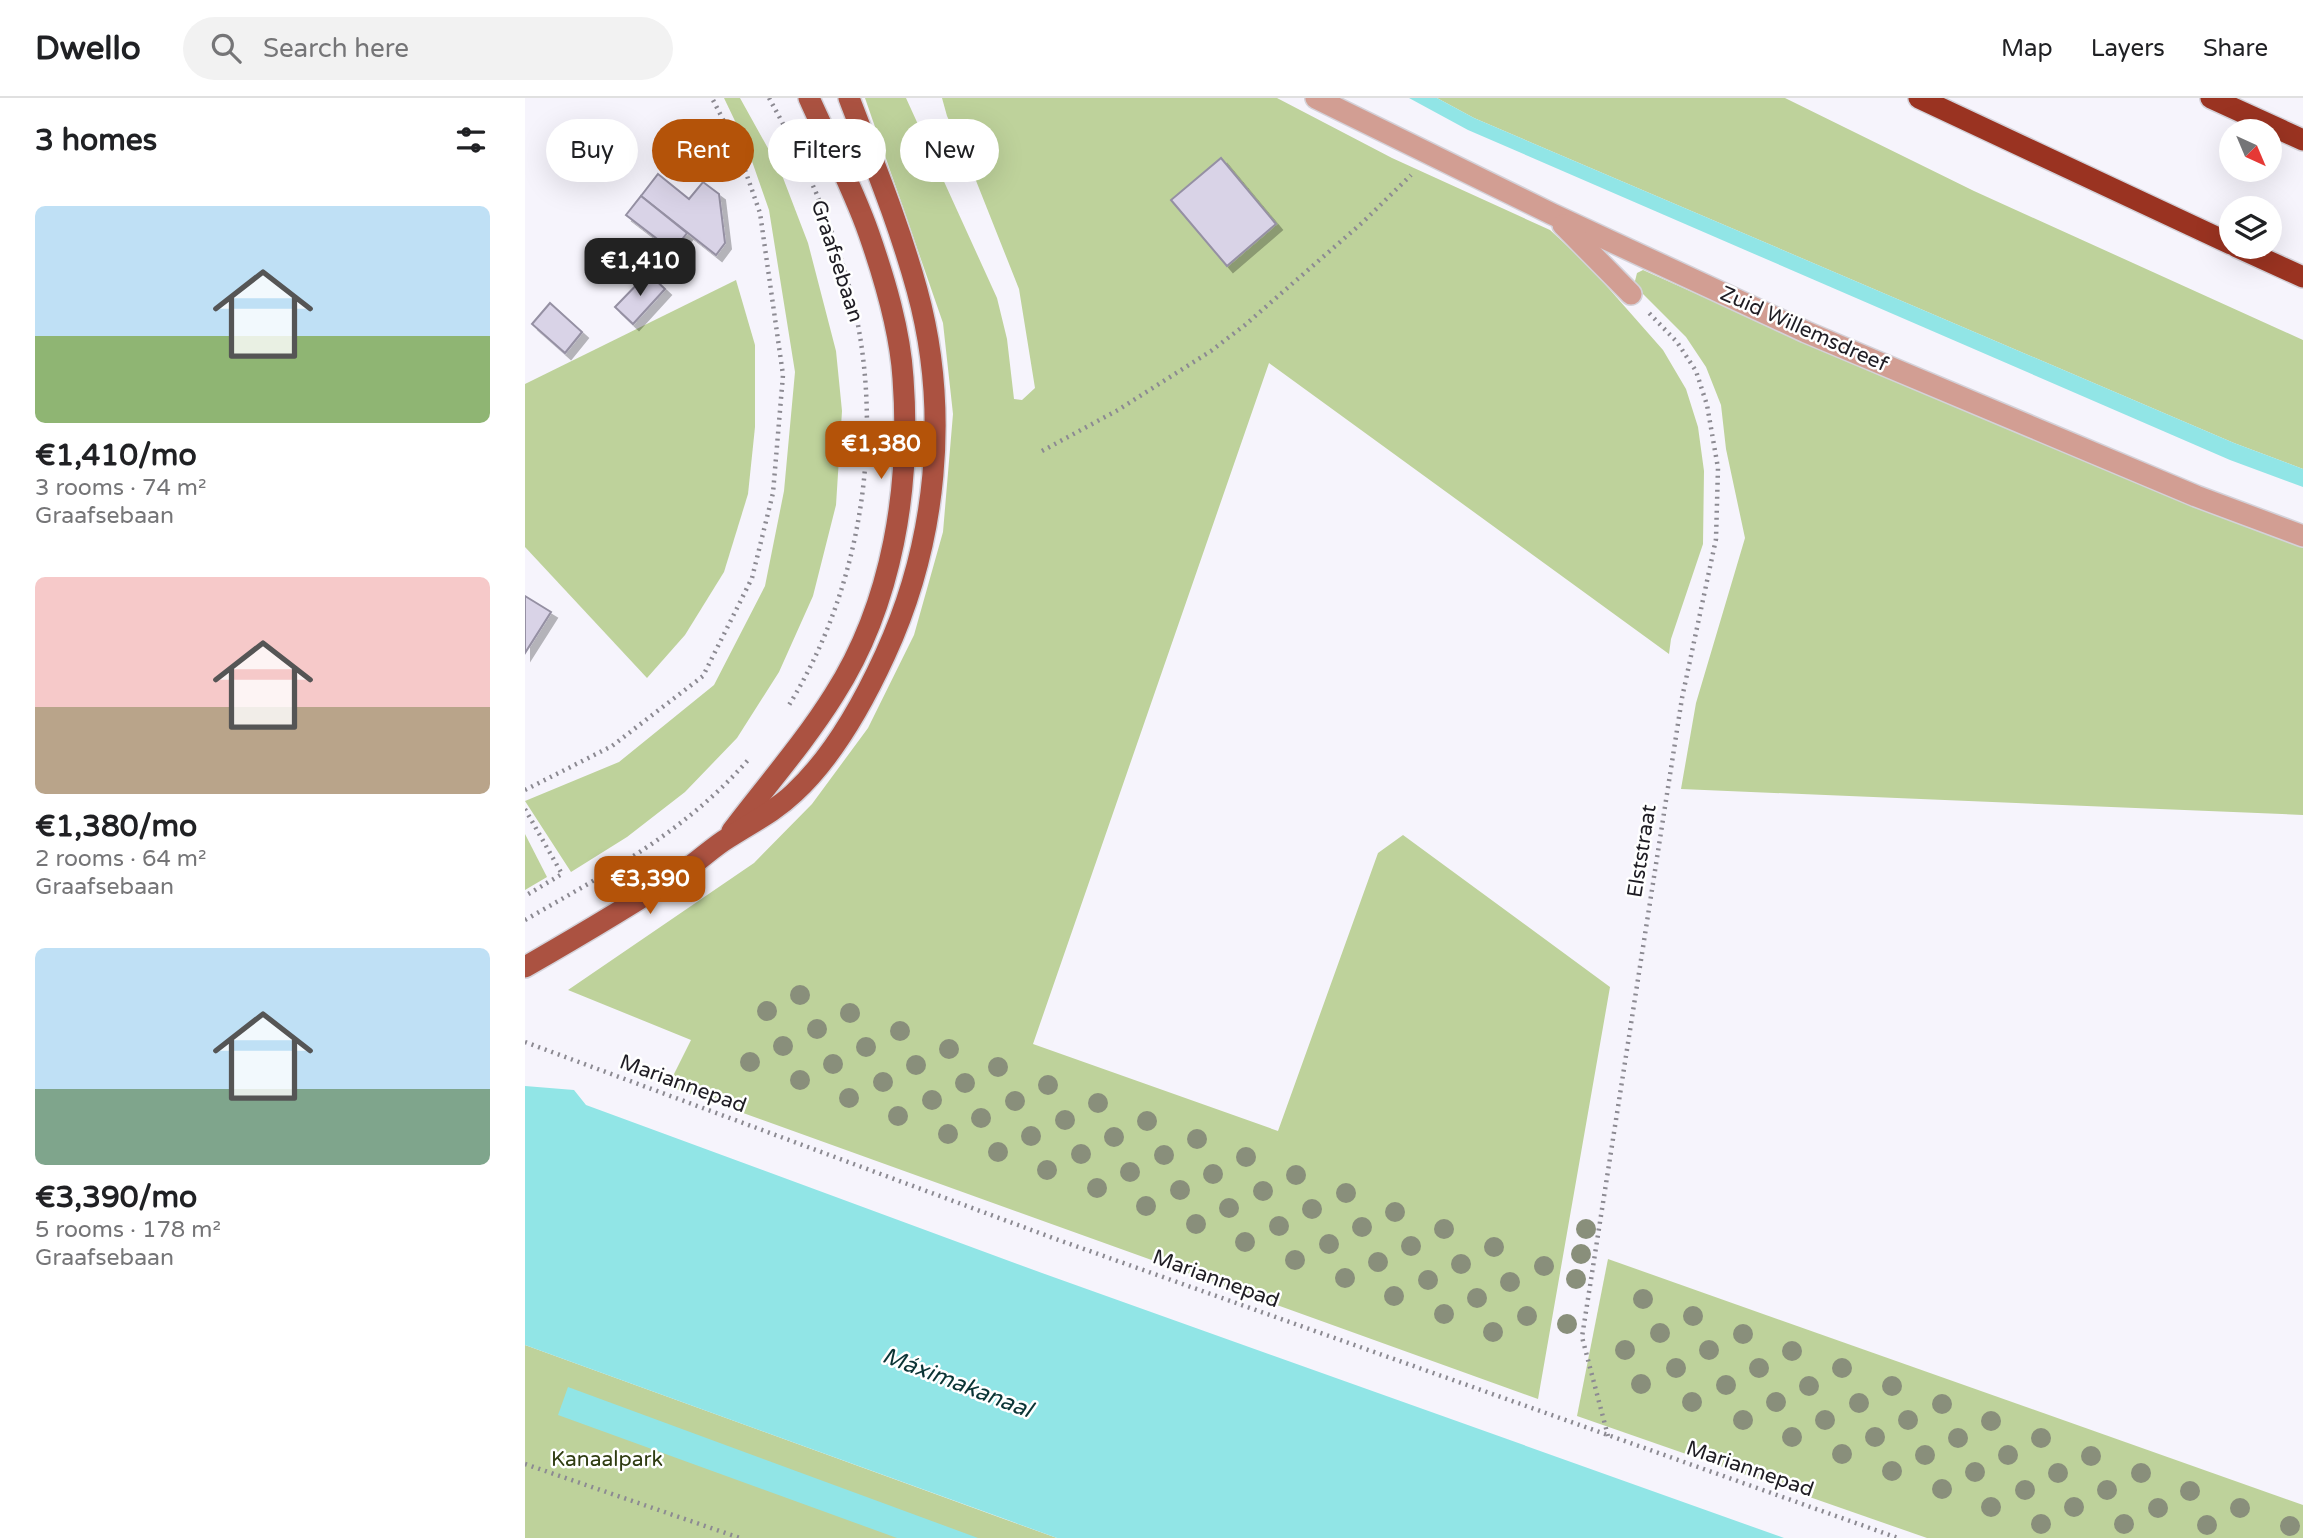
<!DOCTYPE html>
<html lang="en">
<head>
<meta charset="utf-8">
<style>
  :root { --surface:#fff; --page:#f2f2f2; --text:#202124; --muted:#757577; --line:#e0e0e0; --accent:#b45309 }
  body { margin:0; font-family:"Varela Round",sans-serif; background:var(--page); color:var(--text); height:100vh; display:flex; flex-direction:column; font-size:26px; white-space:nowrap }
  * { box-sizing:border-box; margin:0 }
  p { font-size:23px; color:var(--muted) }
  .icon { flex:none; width:38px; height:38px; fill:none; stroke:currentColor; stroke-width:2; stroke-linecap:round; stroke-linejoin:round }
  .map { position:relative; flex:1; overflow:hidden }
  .drawer { display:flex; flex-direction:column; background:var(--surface); width:525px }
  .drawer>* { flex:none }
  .hud { position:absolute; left:21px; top:21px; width:665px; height:63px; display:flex; gap:14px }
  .needle { width:46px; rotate:136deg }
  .tools { position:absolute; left:1694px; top:21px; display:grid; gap:14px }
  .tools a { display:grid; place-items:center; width:63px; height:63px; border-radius:50%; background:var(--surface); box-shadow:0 7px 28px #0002; font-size:35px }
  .price { position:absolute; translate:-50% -60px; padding:0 16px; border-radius:14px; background:var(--accent); color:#fff; font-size:23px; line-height:46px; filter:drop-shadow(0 2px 4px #0008) }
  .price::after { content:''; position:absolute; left:50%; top:42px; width:21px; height:16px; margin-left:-10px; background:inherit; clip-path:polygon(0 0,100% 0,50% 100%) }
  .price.on { background:#222; color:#fff }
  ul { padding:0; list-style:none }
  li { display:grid; align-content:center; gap:14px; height:371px; padding:0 35px }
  li span { display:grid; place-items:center; height:217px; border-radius:10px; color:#555 }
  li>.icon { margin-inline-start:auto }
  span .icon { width:126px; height:126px; fill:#fffc; stroke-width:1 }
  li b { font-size:30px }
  h2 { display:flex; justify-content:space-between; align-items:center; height:84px; padding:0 35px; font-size:30px }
  .pill { padding:0 24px; border-radius:32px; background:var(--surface); box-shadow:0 7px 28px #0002; font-size:24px; line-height:63px }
  .pill.on { background:var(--accent); color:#fff }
  header { display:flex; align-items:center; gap:42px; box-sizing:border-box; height:98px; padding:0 35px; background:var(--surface); border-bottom:2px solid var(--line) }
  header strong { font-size:33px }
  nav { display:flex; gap:38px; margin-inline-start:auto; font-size:24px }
  .search { width:490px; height:63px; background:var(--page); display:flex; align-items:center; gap:18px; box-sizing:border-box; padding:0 24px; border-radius:38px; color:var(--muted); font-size:26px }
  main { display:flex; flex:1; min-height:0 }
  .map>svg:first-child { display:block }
  .green { fill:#bed29b }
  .water { fill:#91e5e6 }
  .building { fill:#d9d3e7; stroke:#9590a3; stroke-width:2; filter:url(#shadow) }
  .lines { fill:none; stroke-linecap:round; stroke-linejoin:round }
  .minor-casing { stroke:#d4d2d9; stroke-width:24 }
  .major-casing { stroke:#d4d2d9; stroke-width:24 }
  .highway-casing { stroke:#d4d2d9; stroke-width:24 }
  .path { stroke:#8c8a92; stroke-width:4.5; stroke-dasharray:2 5; stroke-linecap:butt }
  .minor { stroke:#d29e93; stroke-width:21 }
  .major { stroke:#ab5241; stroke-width:21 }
  .highway { stroke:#9a3321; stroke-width:21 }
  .tree { fill:#898f7b }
  .labels { text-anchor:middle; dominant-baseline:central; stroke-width:5; stroke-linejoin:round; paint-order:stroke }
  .street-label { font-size:21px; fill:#1f1d24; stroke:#fff }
  .park-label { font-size:21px; fill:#2f3c11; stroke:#fff }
  .water-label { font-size:23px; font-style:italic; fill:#0a3435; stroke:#fff }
</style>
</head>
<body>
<header>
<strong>Dwello</strong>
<div class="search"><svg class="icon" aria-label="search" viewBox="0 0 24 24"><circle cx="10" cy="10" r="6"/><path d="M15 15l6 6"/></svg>Search here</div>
<nav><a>Map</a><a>Layers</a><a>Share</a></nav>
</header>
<main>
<section class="drawer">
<h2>3 homes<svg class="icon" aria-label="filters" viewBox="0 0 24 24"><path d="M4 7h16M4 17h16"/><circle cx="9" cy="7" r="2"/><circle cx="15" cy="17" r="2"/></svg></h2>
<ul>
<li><span style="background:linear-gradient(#bfe0f5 60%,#8fb573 0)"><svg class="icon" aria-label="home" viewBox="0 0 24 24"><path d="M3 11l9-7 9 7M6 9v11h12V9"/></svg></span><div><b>€1,410/mo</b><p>3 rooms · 74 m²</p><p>Graafsebaan</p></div></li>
<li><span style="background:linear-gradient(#f6c9c9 60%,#b9a48a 0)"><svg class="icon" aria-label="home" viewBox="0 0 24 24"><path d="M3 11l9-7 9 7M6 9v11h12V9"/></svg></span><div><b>€1,380/mo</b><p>2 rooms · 64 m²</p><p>Graafsebaan</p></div></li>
<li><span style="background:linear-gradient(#bfe0f5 65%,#7fa58c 0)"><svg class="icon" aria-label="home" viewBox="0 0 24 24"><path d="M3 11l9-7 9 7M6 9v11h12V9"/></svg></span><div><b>€3,390/mo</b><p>5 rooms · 178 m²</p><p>Graafsebaan</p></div></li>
</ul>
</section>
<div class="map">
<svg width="1778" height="1440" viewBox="0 0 1778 1440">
  <defs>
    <filter id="shadow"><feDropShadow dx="6" dy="6" stdDeviation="0" flood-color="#0004"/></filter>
  </defs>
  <rect width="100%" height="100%" fill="#f6f4fc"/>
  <g class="green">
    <polygon points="199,0 215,0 255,72 283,145 311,253 317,313 311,407 288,498 254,574 212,640 160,694 102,739 46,774 0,703 94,664 189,587 240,488 259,393 270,274 244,112 221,46"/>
    <polygon points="340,0 381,0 472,200 482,241 489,301 497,302 510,290 494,191 444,65 422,18 417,0 752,0 867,60 1025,132 1064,168 1138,252 1161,291 1173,329 1179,373 1178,446 1146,541 1144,556 744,265 508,946 753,1033 853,755 878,737 1085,889 1013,1301 143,988 166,942 43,892 229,765 287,706 343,630 389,537 418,434 428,316 418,225"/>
    <polygon points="912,0 1260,0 1449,93 1778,242 1778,371 1709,345 949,20"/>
    <path d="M 1118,172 C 1336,270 1556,363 1778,450 L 1778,717 L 1156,691 L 1171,605 L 1220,440 L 1201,351 L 1196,307 L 1181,269 L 1161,239 L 1109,187 L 1112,175 Z"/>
    <polygon points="211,182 230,247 230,329 223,396 199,474 160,537 122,580 0,449 0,286"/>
    <polygon points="0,736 22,779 0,792"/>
    <polygon points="1083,1161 1778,1407 1778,1440 1402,1440 1052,1318"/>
    <polygon points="0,1247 479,1421 532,1440 0,1440"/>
  </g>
  <g class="water">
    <polygon points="884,0 912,0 949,20 1709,345 1778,371 1778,389 1705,362 943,32"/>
    <polygon points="0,988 49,992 61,1007 517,1175 1259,1440 532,1440 0,1247"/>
    <polygon points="43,1289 453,1440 372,1440 33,1317"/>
  </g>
  <g class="building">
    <polygon points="696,60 751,126 702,168 646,102"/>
    <polygon points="133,76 164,101 178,84 194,96 200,145 191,157 116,98"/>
    <polygon points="116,98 162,135 148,153 101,117"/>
    <polygon points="123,175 140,191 108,226 90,209"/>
    <polygon points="25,205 57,234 40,255 7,226"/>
    <polygon points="0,498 26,514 0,555"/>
  </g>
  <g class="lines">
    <defs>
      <g id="minor">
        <polyline points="791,0 1027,116 1281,234 1671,398 1778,438"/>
        <polyline points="1038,127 1106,196"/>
      </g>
      <g id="major">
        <path d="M 207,733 C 241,688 279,645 309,597 C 368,505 386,388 378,280 C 375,232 360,182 344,136 C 328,90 304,45 284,0"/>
        <path d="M 0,869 C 54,838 108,806 160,772 C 175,762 188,749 203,740 C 226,725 249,714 269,695 C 308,659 338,605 360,557 C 412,444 425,312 392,192 C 374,126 348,63 324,0"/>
      </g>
      <g id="highway">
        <polyline points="1394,0 1706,146"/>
        <polyline points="1686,0 1778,42"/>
        <polyline points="1712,149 1778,179"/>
      </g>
    </defs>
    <use href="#minor" class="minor-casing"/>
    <use href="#major" class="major-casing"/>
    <use href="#highway" class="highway-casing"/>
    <g class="path">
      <path d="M 244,0 C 283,70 318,148 333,227 C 357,355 332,497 264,607"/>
      <polyline points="517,353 593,312 686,253 720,227 838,124 886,77"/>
      <polyline points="0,692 87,648 178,578 227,480 248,395 258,277 235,115 212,49 187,0"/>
      <polyline points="0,711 37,776 0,798"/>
      <path d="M 0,822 C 82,775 160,734 223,662"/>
      <polyline points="0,944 528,1140 1373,1440"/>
      <polyline points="1083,1338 1057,1239 1157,600 1191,441 1193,370 1182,307 1171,273 1152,244 1124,215"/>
      <polyline points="0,1366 215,1440"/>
    </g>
    <use href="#minor" class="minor"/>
    <use href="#major" class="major"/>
    <use href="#highway" class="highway"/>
  </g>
  <g class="tree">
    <circle cx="275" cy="897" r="10"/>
    <circle cx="242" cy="913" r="10"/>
    <circle cx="325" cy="915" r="10"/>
    <circle cx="292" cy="931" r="10"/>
    <circle cx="375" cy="933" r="10"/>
    <circle cx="258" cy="948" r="10"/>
    <circle cx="341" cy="949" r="10"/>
    <circle cx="424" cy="951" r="10"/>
    <circle cx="225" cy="964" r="10"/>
    <circle cx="308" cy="966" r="10"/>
    <circle cx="391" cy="967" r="10"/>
    <circle cx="473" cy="969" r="10"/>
    <circle cx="275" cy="982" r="10"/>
    <circle cx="358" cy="984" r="10"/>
    <circle cx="440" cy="985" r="10"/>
    <circle cx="523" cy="987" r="10"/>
    <circle cx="324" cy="1000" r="10"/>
    <circle cx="407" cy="1002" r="10"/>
    <circle cx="490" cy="1003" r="10"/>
    <circle cx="573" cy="1005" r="10"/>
    <circle cx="373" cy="1018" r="10"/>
    <circle cx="456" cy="1020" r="10"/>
    <circle cx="540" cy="1022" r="10"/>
    <circle cx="622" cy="1023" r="10"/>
    <circle cx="423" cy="1036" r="10"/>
    <circle cx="506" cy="1038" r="10"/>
    <circle cx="589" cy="1039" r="10"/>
    <circle cx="672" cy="1041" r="10"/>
    <circle cx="473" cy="1054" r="10"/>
    <circle cx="556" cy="1056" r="10"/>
    <circle cx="639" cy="1057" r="10"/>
    <circle cx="721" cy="1059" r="10"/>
    <circle cx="522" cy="1072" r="10"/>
    <circle cx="605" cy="1074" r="10"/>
    <circle cx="688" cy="1076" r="10"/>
    <circle cx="771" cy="1077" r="10"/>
    <circle cx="572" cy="1090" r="10"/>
    <circle cx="655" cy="1092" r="10"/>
    <circle cx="738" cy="1093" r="10"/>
    <circle cx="821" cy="1095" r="10"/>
    <circle cx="621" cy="1108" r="10"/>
    <circle cx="704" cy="1110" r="10"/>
    <circle cx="787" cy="1111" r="10"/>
    <circle cx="870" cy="1114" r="10"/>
    <circle cx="671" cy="1126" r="10"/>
    <circle cx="754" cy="1128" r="10"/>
    <circle cx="837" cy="1129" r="10"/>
    <circle cx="919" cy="1131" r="10"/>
    <circle cx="1061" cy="1131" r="10"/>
    <circle cx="720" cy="1144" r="10"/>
    <circle cx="804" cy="1146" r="10"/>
    <circle cx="886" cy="1148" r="10"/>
    <circle cx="969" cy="1149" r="10"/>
    <circle cx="1056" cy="1156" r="10"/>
    <circle cx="770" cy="1162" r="10"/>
    <circle cx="853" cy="1164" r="10"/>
    <circle cx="936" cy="1166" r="10"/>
    <circle cx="1019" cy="1168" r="10"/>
    <circle cx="820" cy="1180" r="10"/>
    <circle cx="1051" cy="1181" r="10"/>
    <circle cx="903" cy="1182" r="10"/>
    <circle cx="985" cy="1184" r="10"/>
    <circle cx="869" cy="1198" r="10"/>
    <circle cx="952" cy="1200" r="10"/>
    <circle cx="1118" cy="1201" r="10"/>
    <circle cx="919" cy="1216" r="10"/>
    <circle cx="1002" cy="1218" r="10"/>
    <circle cx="1168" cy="1218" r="10"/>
    <circle cx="1042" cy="1226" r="10"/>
    <circle cx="968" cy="1234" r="10"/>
    <circle cx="1135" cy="1235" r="10"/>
    <circle cx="1218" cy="1236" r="10"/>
    <circle cx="1100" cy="1252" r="10"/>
    <circle cx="1184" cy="1252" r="10"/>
    <circle cx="1267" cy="1253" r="10"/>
    <circle cx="1151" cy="1270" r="10"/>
    <circle cx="1234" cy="1270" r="10"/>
    <circle cx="1317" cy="1270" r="10"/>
    <circle cx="1116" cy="1286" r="10"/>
    <circle cx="1201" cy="1287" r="10"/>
    <circle cx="1284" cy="1288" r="10"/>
    <circle cx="1367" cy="1288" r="10"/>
    <circle cx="1167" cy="1304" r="10"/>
    <circle cx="1251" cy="1304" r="10"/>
    <circle cx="1334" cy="1305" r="10"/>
    <circle cx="1417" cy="1306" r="10"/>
    <circle cx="1218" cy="1322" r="10"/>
    <circle cx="1300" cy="1322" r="10"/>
    <circle cx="1383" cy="1322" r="10"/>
    <circle cx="1466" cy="1323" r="10"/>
    <circle cx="1267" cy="1339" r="10"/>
    <circle cx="1350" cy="1339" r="10"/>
    <circle cx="1433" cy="1340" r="10"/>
    <circle cx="1516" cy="1340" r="10"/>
    <circle cx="1317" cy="1356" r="10"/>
    <circle cx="1400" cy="1357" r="10"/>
    <circle cx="1483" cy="1357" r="10"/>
    <circle cx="1566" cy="1358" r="10"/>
    <circle cx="1367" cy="1373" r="10"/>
    <circle cx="1450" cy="1374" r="10"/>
    <circle cx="1533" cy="1375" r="10"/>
    <circle cx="1616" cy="1375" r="10"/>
    <circle cx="1417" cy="1391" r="10"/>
    <circle cx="1500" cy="1392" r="10"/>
    <circle cx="1582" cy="1392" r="10"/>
    <circle cx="1665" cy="1393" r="10"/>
    <circle cx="1466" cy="1409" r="10"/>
    <circle cx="1549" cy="1409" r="10"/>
    <circle cx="1633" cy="1410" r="10"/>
    <circle cx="1715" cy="1410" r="10"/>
    <circle cx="1516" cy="1426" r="10"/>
    <circle cx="1599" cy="1426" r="10"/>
    <circle cx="1682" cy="1427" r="10"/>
    <circle cx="1765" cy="1428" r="10"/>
  </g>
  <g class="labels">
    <g class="street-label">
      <text transform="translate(312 163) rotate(72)">Graafsebaan</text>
      <text transform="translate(1279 231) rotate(24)">Zuid Willemsdreef</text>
      <text transform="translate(1117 753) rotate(-81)">Elststraat</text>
      <text transform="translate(158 986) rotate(20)">Mariannepad</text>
      <text transform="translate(691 1181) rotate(20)">Mariannepad</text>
      <text transform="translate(1225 1371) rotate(19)">Mariannepad</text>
    </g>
    <g class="park-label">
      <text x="82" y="1361">Kanaalpark</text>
    </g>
    <g class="water-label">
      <text transform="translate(432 1285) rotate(21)">Máximakanaal</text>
    </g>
  </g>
</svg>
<div class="tools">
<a><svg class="needle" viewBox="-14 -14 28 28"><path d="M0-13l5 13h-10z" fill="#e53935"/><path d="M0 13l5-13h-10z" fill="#757577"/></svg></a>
<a><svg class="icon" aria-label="layers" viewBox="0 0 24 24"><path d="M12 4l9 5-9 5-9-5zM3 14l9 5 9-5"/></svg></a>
</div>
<b class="price on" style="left:115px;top:200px">€1,410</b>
<b class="price" style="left:356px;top:383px">€1,380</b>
<b class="price" style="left:125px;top:818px">€3,390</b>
<div class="hud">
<a class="pill">Buy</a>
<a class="pill on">Rent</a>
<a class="pill">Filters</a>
<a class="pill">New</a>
</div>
</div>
</main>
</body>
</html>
